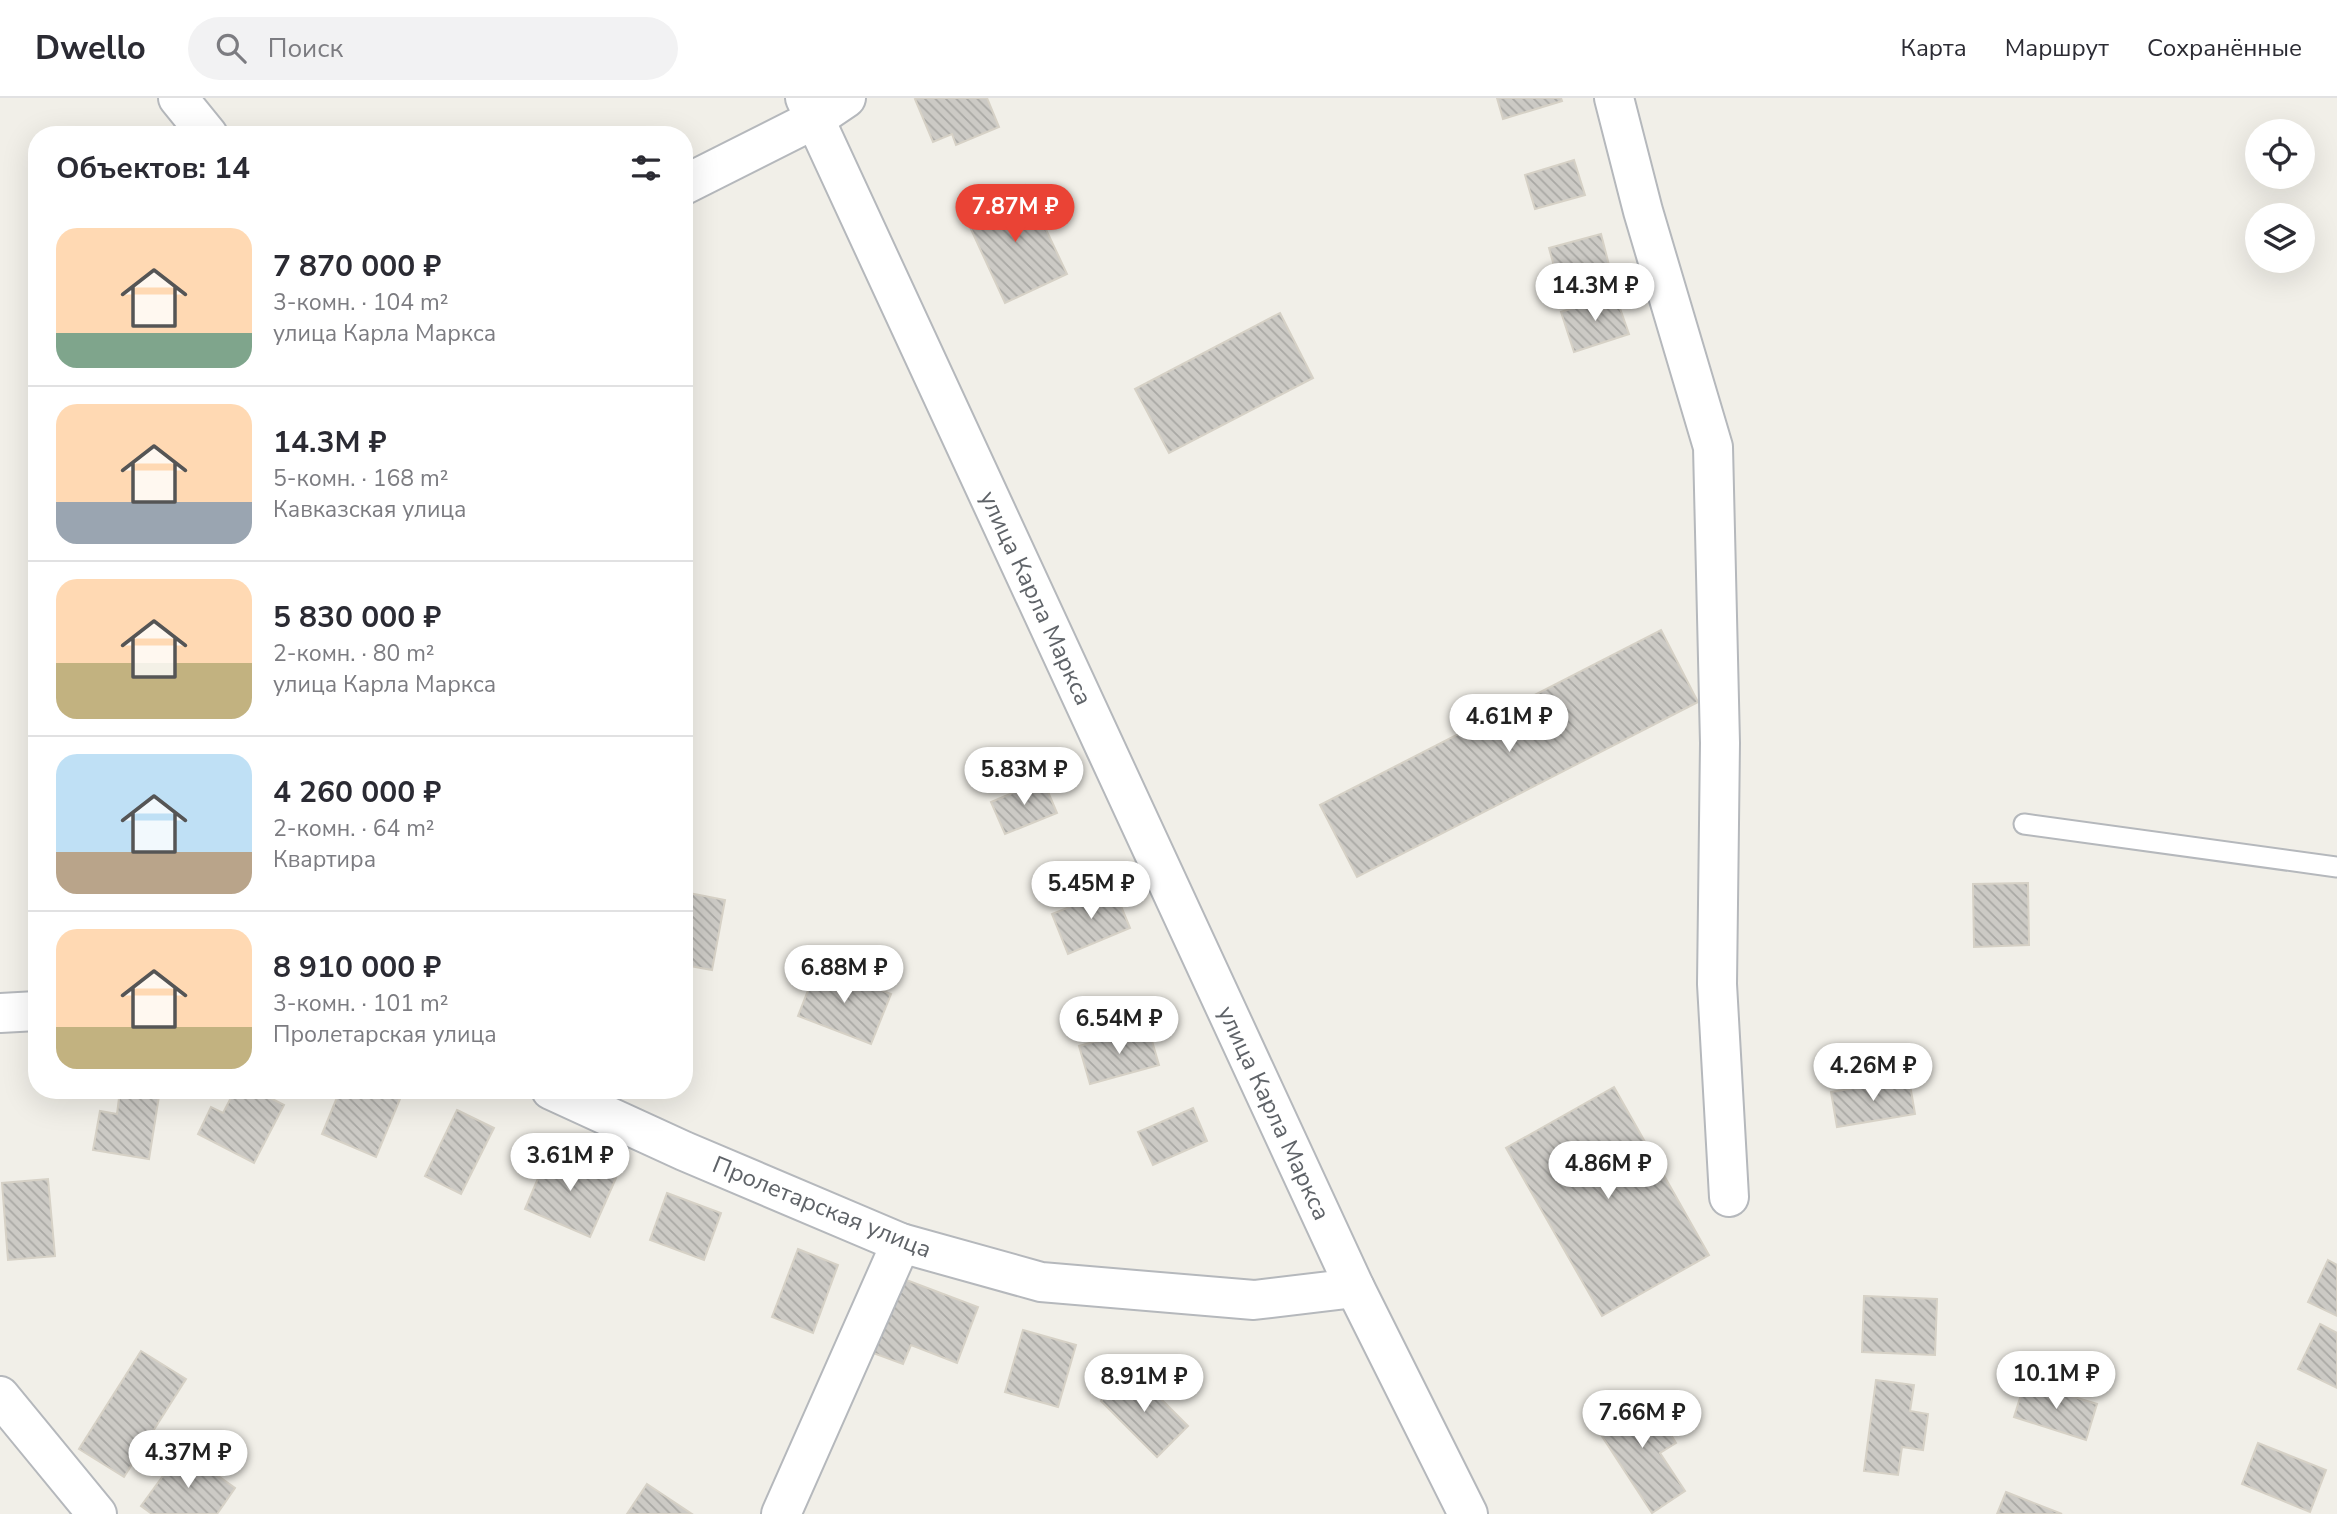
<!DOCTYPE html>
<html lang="ru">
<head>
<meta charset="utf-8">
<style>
  :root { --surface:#fff; --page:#f2f2f3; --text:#2b2b33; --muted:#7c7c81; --line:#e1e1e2; --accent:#ea4335 }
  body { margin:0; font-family:"Nunito Sans",sans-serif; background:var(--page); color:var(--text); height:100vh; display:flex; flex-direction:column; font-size:26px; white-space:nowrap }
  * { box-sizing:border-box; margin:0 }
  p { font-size:23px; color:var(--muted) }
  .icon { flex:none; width:38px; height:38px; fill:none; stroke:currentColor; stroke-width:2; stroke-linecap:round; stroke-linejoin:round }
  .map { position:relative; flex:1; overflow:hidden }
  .side { position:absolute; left:28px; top:28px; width:665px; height:973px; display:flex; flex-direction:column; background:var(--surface); border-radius:28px; box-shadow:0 7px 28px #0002 }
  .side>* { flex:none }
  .fabs { position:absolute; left:2245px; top:21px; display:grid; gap:14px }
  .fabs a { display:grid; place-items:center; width:70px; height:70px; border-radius:50%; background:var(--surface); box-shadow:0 7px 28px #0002; font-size:35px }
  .price { position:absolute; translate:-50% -60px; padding:0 16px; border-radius:24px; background:#fff; color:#222; font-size:23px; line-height:46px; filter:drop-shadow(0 2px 4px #0008) }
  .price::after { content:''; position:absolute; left:50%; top:42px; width:21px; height:16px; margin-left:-10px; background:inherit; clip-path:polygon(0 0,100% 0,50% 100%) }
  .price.current { background:var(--accent); color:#fff }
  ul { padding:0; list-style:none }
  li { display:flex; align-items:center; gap:21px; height:175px; padding:0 28px }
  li+li { border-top:2px solid var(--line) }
  li span { display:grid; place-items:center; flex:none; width:196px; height:140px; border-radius:21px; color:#555 }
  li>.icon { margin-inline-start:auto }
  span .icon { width:84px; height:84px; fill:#fffc; stroke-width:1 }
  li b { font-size:30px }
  h2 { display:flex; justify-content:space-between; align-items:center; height:84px; padding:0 28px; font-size:30px }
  header { display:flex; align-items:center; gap:42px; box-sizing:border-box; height:98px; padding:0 35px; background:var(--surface); border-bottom:2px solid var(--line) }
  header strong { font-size:33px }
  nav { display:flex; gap:38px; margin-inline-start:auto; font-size:24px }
  .search { width:490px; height:63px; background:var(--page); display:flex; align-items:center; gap:18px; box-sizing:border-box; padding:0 24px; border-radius:38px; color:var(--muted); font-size:26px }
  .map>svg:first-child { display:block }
  .building { fill:url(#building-back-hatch); stroke:#d6d1c6; stroke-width:2 }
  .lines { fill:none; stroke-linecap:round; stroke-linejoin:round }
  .service-casing { stroke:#b5b8bc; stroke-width:23 }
  .minor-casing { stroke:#b5b8bc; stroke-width:42 }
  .tertiary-casing { stroke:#b5b8bc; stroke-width:42 }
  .service { stroke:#fff; stroke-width:19 }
  .minor { stroke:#fff; stroke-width:38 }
  .tertiary { stroke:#fff; stroke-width:38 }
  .labels { text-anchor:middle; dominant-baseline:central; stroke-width:5; stroke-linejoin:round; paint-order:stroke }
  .street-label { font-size:24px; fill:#5f6368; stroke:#fff }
</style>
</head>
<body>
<header>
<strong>Dwello</strong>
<div class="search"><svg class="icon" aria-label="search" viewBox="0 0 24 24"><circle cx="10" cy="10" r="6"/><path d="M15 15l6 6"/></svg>Поиск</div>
<nav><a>Карта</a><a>Маршрут</a><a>Сохранённые</a></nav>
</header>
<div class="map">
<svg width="2337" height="1416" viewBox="0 0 2337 1416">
  <defs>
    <pattern id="building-back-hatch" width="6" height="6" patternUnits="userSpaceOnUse" patternTransform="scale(1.75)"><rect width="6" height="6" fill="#cccac5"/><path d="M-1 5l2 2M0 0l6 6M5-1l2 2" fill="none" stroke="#a9a8a4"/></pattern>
  </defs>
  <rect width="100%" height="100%" fill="#f1efe8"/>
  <g class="building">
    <polygon points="918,0 987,0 999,29 956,47 952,36 933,44 915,1"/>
    <polygon points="1497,0 1561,0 1562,3 1503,21"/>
    <polygon points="1574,62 1585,97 1535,111 1525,77"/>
    <polygon points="1025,87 1067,176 1005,205 964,116"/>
    <polygon points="1601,136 1610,171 1559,186 1549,150"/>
    <polygon points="1615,196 1629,236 1574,254 1561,214"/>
    <polygon points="1280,215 1313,280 1169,355 1135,291"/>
    <polygon points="1661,532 1698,604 1357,779 1320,707"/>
    <polygon points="1043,682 1057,715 1005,736 991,704"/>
    <polygon points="2028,785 2029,847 1974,849 1973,786"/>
    <polygon points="1114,791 1130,830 1068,856 1052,816"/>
    <polygon points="684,794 725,802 712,872 684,867"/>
    <polygon points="818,867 891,896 871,946 798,918"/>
    <polygon points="1148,929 1159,967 1090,986 1079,948"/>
    <polygon points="1909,981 1915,1016 1837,1029 1831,994"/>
    <polygon points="1614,989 1709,1157 1602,1218 1506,1050"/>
    <polygon points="120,992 159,998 149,1061 93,1052 100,1013 117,1016"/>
    <polygon points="235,992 255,992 284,1007 254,1065 198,1036 211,1009 223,1015"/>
    <polygon points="340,992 380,992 400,1001 376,1059 322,1036"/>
    <polygon points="1193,1010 1207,1043 1153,1067 1138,1034"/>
    <polygon points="457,1012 494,1030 461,1096 425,1078"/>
    <polygon points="550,1052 616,1080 590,1139 525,1111"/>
    <polygon points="48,1081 55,1158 8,1162 2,1085"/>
    <polygon points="667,1095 721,1115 704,1162 650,1142"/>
    <polygon points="798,1151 838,1167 813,1235 772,1219"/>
    <polygon points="2328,1162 2337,1167 2337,1218 2308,1204"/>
    <polygon points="901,1180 978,1209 957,1265 911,1247 903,1266 873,1255"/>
    <polygon points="1864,1198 1937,1201 1935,1257 1862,1254"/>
    <polygon points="2320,1226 2337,1235 2337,1290 2298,1271"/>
    <polygon points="1023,1232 1076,1247 1058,1309 1005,1294"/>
    <polygon points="141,1253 186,1281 124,1379 79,1351"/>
    <polygon points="1132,1272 1188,1328 1157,1359 1101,1303"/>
    <polygon points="1876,1282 1914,1287 1910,1313 1928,1316 1923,1352 1902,1349 1898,1377 1864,1373"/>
    <polygon points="2025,1284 2097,1306 2086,1342 2014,1319"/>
    <polygon points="1644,1294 1676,1345 1660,1355 1685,1393 1652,1415 1594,1326"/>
    <polygon points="2258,1345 2326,1372 2310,1414 2242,1386"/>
    <polygon points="182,1352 235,1390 217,1416 152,1416 141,1408"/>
    <polygon points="647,1386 692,1416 627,1416"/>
    <polygon points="2006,1394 2062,1416 1997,1416"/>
  </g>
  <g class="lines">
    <defs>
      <polyline id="service" points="2024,726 2337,769"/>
      <g id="minor">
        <polyline points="178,0 208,37"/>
        <polyline points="1614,0 1643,113 1713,349 1720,645 1717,886 1729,1099"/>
        <polyline points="684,87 815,21 846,0"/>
        <polyline points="0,915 37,913"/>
        <polyline points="551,992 684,1053 901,1145 1041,1184 1254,1202 1355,1190"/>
        <polyline points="0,1298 97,1416"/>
        <polyline points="781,1416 901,1145"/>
      </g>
      <polyline id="tertiary" points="805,0 1355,1190 1468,1416"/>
    </defs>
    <use href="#service" class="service-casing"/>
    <use href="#minor" class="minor-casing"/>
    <use href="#tertiary" class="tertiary-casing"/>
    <use href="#service" class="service"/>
    <use href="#minor" class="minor"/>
    <use href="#tertiary" class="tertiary"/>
  </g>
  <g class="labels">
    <g class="street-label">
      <text transform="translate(1036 500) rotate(65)">улица Карла Маркса</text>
      <text transform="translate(1274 1015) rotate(65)">улица Карла Маркса</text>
      <text transform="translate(822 1109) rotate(22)">Пролетарская улица</text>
    </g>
  </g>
</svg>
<div class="fabs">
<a><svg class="icon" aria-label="locate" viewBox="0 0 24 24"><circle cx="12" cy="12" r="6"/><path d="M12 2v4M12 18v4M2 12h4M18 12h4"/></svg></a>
<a><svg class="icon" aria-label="layers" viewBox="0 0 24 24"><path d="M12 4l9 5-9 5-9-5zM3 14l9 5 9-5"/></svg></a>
</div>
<b class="price current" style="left:1015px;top:146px">7.87M ₽</b>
<b class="price" style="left:1595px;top:225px">14.3M ₽</b>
<b class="price" style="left:1509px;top:656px">4.61M ₽</b>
<b class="price" style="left:1024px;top:709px">5.83M ₽</b>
<b class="price" style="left:1091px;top:823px">5.45M ₽</b>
<b class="price" style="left:844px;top:907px">6.88M ₽</b>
<b class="price" style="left:1119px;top:958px">6.54M ₽</b>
<b class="price" style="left:1873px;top:1005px">4.26M ₽</b>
<b class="price" style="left:570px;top:1095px">3.61M ₽</b>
<b class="price" style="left:1608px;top:1103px">4.86M ₽</b>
<b class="price" style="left:2056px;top:1313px">10.1M ₽</b>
<b class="price" style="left:1144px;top:1316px">8.91M ₽</b>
<b class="price" style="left:1642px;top:1352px">7.66M ₽</b>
<b class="price" style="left:188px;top:1392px">4.37M ₽</b>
<section class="side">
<h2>Объектов: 14<svg class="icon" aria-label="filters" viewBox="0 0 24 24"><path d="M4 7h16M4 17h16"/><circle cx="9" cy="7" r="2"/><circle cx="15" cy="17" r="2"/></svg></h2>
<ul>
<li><span style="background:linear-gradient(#ffd9b3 75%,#7fa58c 0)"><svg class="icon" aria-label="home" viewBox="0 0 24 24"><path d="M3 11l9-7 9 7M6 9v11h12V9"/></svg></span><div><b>7 870 000 ₽</b><p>3-комн. · 104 m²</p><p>улица Карла Маркса</p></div></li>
<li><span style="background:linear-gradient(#ffd9b3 70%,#9aa5b1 0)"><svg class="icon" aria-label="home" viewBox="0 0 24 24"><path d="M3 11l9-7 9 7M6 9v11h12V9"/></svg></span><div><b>14.3M ₽</b><p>5-комн. · 168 m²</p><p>Кавказская улица</p></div></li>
<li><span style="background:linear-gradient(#ffd9b3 60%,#c2b280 0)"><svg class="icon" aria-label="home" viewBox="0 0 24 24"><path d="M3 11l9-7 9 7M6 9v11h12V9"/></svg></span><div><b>5 830 000 ₽</b><p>2-комн. · 80 m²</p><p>улица Карла Маркса</p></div></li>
<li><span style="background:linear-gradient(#bfe0f5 70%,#b9a48a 0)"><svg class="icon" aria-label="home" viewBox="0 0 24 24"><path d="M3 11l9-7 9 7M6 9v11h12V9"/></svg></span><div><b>4 260 000 ₽</b><p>2-комн. · 64 m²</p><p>Квартира</p></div></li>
<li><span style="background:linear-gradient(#ffd9b3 70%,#c2b280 0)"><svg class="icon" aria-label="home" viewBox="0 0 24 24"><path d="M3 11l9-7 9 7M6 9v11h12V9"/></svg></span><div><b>8 910 000 ₽</b><p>3-комн. · 101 m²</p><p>Пролетарская улица</p></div></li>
</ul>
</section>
</div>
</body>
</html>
